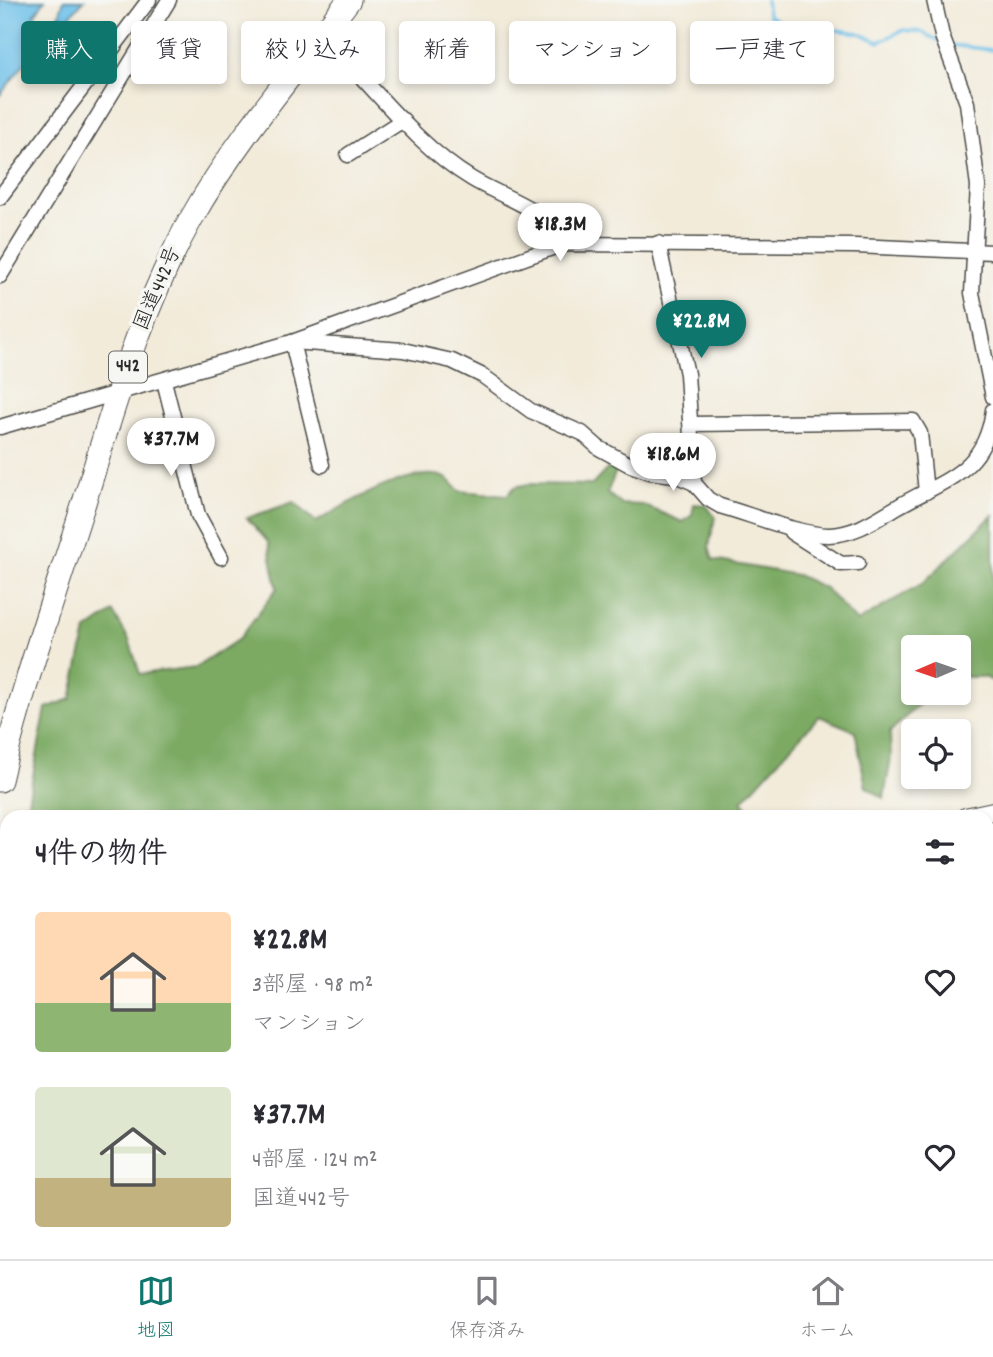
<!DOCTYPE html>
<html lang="ja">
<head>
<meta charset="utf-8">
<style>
  :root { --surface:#fff; --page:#f7f7f7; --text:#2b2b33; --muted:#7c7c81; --line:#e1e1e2; --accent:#0f766e }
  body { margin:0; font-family:Dekko,"Klee One",sans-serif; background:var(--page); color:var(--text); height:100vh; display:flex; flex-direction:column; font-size:26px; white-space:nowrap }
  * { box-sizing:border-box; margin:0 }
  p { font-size:23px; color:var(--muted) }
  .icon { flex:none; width:38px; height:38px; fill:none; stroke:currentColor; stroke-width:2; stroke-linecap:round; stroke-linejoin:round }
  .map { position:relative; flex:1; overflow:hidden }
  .panel { position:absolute; left:0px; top:810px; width:994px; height:450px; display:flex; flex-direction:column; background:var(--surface); border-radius:21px 21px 0 0; box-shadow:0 4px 10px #0003 }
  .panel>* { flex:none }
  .top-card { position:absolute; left:21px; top:21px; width:952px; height:63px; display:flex; gap:14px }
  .needle { width:46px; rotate:268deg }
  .tools { position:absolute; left:901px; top:635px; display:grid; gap:14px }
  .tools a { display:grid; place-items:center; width:70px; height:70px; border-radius:7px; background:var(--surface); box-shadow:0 4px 10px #0003; font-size:35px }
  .price { position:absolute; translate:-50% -60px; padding:0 16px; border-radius:24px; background:#fff; color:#222; font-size:23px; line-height:46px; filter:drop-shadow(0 2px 4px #0008) }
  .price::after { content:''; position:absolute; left:50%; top:42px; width:21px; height:16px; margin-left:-10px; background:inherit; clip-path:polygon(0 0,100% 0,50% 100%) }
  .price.current { background:var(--accent); color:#fff }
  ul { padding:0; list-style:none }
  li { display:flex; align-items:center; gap:21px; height:175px; padding:0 35px }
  li span { display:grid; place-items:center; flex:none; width:196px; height:140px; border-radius:7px; color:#555 }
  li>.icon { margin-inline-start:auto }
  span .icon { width:84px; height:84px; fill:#fffc; stroke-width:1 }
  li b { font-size:30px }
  h2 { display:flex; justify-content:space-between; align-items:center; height:84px; padding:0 35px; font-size:30px }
  .pill { padding:0 24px; border-radius:7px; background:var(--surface); box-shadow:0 4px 10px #0003; font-size:24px; line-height:63px }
  .pill.current { background:var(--accent); color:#fff }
  .dock { display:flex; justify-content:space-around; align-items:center; height:98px; border-top:2px solid var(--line); background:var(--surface); font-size:19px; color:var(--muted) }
  .dock a { display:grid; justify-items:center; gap:4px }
  .dock .current { color:var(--accent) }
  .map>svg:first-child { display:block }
  .forest { fill:#7caa63; stroke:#546a47; stroke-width:2 }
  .water { fill:#6cc0e9; stroke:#4c768a; stroke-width:2 }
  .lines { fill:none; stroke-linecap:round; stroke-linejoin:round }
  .stream { stroke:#6cc0e9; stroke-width:3.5 }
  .river { stroke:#6cc0e9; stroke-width:21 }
  .minor-casing { stroke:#494845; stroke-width:17 }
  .tertiary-casing { stroke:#494845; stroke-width:20 }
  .trunk-casing { stroke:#494845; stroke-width:25 }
  .minor { stroke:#fff; stroke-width:14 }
  .tertiary { stroke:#fff; stroke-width:18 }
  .trunk { stroke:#fff; stroke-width:23 }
  .labels { text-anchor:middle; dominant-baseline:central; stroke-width:7; stroke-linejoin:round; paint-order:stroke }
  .shield { fill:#f6f6f2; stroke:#686867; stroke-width:2 }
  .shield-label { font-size:19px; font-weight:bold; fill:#2b2b2b }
  .street-label { font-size:21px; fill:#2b2b2b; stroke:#f6f6f2 }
</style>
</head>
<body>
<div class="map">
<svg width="993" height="1259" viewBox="0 0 993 1259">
  <rect width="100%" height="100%" fill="#f6f6f2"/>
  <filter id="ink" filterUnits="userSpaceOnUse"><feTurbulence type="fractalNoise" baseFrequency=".0143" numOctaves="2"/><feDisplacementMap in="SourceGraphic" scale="14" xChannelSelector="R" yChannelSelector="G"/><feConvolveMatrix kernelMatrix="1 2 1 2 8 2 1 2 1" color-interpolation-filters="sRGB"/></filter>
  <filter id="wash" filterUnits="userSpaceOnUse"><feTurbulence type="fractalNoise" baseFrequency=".00686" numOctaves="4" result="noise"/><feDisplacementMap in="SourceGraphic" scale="28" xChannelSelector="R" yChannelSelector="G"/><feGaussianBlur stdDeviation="1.57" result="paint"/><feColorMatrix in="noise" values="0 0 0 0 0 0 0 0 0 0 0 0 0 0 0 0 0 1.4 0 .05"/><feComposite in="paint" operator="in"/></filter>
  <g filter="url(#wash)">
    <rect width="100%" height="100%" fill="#f2ebda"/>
    <g class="forest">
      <path d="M 612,464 L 617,469 L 607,493 L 621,504 L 643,505 L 683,522 L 692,515 L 694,504 L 706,505 L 715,517 L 709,547 L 713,560 L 797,575 L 825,588 L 857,622 L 923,583 L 993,515 L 993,681 L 984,677 L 959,677 L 959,648 L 914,648 L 914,693 L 931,693 L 890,732 L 891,758 L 884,798 L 866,787 L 855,731 L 819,716 L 742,801 L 756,817 L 25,817 L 46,708 L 71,699 L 86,631 L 113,612 L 129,640 L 140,674 L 196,667 L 239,639 L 277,588 L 268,542 L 247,518 L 294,502 L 316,522 C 343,506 416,461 448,479 C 452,482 456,488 459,491 L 507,495 L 515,487 L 528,484 L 592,485 Z"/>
      <polygon points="7,926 7,1078 0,1063 6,1035 0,983 1,943"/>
      <polygon points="987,954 993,954 993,1054 987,1053"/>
      <polygon points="275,1253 332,1253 324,1259 272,1259"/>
      <polygon points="353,1253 486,1253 478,1259 345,1259"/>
    </g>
    <g class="water">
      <polygon points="0,0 45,0 34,15 51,29 0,95"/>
      <polygon points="64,0 84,0 68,18 59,15"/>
      <polygon points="195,1253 228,1253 217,1259 181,1259"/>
    </g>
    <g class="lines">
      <g class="stream">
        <polyline points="766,0 768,15 782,23 859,33 879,42 903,30 921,32 940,41"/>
        <polyline points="950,45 993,50"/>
      </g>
      <polyline class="river" points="987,897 993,899"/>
    </g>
  </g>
  <g filter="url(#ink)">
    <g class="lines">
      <defs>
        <g id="minor">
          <polyline points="934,0 942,36 967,103 978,186 972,293 993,397"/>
          <path d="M 322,36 C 371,83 414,144 472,179 C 502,197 551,212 570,243"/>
          <polyline points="348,155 403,120"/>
          <polyline points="0,197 149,0"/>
          <polyline points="658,243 687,374 694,483"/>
          <polyline points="0,276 169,0"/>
          <polyline points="164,381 198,515 221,557"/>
          <polyline points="691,424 913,421 920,433 926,492"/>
          <polyline points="0,427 292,342 563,244 855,246 993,252"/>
          <path d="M 322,465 L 292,342 L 403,350 L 452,361 L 483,376 L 531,411 L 582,433 L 599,448 L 630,465 L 650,472 L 675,475 L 694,483 L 708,499 L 720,506 C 749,514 801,535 829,535 C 856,534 875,520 897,507 C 943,480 985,473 993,410"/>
          <polyline points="791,532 841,564 858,563"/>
          <polyline points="987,1069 993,1069"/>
          <polyline points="0,1169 7,1169"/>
          <polyline points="104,1253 112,1259"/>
          <polyline points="791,1253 793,1259"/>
          <polyline points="926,1253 930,1259"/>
          <polyline points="60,1259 74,1253"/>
          <polyline points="164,1259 174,1253"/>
          <polyline points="334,1259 342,1253"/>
          <polyline points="888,1259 901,1253"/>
        </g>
        <polyline id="tertiary" points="965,817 993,811"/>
        <path id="trunk" d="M 0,780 C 22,688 54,597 83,506 C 113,409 141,308 191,219 C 235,141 295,71 349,0"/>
      </defs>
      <use href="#minor" class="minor-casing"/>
      <use href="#tertiary" class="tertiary-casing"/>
      <use href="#trunk" class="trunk-casing"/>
      <use href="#minor" class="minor"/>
      <use href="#tertiary" class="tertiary"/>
      <use href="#trunk" class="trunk"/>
    </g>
  </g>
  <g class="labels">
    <rect class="shield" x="109" y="351.5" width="38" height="31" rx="5"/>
    <g class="shield-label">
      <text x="128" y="367">442</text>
    </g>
    <g class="street-label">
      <text transform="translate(159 289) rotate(-67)">国道442号</text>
    </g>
  </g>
</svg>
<div class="tools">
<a><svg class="needle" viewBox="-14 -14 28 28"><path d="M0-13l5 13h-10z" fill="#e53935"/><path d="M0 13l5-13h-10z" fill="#7c7c81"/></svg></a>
<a><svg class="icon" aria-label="locate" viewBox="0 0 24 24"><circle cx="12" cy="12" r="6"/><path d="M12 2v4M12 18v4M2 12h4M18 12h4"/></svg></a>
</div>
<b class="price" style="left:560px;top:263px">¥18.3M</b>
<b class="price current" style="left:701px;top:360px">¥22.8M</b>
<b class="price" style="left:171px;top:478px">¥37.7M</b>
<b class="price" style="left:673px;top:493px">¥18.6M</b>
<div class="top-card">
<a class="pill current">購入</a>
<a class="pill">賃貸</a>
<a class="pill">絞り込み</a>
<a class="pill">新着</a>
<a class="pill">マンション</a>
<a class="pill">一戸建て</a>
</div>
<section class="panel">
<h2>4件の物件<svg class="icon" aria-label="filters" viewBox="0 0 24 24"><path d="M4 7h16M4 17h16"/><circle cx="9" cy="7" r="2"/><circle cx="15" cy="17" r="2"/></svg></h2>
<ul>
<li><span style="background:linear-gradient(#ffd9b3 65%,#8fb573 0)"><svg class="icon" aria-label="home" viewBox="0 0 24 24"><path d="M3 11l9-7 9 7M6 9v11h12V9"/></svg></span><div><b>¥22.8M</b><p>3部屋 · 98 m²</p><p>マンション</p></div><svg class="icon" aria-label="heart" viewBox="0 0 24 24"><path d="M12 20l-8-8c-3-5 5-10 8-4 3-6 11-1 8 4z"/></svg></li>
<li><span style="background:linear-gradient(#dfe7d0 65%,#c2b280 0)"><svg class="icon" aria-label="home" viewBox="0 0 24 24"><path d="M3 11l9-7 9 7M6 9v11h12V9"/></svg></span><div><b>¥37.7M</b><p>4部屋 · 124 m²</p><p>国道442号</p></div><svg class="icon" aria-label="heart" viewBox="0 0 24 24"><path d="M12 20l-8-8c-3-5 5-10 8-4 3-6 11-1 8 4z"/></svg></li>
</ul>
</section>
</div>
<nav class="dock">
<a class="current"><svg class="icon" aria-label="map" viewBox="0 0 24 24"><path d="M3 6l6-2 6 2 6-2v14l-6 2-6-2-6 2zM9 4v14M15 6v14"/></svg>地図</a>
<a><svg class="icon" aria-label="saved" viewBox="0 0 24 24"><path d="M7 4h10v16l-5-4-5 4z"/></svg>保存済み</a>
<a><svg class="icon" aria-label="home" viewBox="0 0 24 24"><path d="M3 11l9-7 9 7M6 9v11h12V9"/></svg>ホーム</a>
</nav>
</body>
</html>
